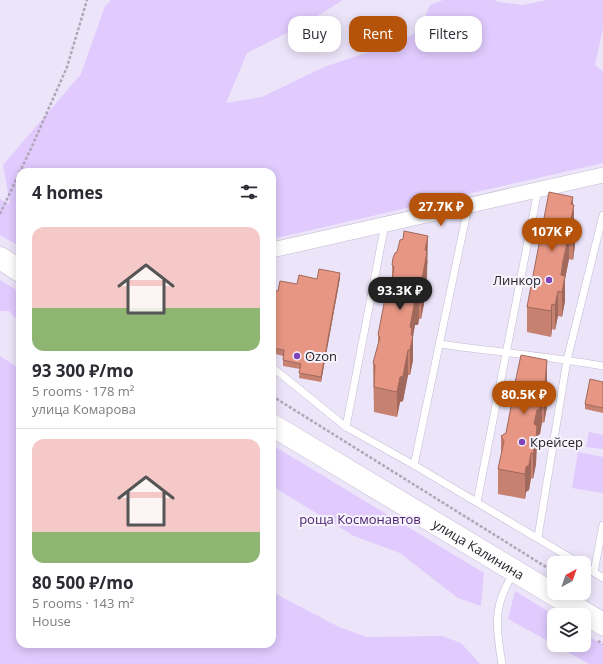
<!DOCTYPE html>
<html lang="en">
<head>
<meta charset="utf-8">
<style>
  :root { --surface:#fff; --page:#f2f2f3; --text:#2b2b33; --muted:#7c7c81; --line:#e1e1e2; --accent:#b45309 }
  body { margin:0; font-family:"Open Sans",sans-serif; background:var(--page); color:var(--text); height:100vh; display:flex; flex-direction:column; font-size:15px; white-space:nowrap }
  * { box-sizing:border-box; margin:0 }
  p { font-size:13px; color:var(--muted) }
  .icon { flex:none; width:22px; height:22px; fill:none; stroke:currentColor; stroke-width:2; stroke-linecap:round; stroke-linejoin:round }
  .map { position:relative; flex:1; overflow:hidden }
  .drawer { position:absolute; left:16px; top:168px; width:260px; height:480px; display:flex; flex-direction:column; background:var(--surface); border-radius:12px; box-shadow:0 2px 10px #0003 }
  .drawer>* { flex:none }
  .hud { position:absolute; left:288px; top:16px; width:255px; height:36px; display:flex; gap:8px }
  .needle { width:26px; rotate:40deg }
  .controls { position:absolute; left:547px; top:556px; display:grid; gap:8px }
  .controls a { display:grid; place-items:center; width:44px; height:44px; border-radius:8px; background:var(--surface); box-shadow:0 2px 10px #0003; font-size:20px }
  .price { position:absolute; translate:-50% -34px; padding:0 9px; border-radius:14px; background:var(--accent); color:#fff; font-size:13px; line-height:26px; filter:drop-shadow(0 1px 2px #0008) }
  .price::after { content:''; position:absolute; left:50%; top:24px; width:12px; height:9px; margin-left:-6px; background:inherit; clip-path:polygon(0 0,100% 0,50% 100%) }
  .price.active { background:#222; color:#fff }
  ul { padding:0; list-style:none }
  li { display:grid; align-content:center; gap:8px; height:212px; padding:0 16px }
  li+li { border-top:1px solid var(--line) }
  li span { display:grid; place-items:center; height:124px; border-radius:12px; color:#555 }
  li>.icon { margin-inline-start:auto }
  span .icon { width:72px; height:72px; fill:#fffc; stroke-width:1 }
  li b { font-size:17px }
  h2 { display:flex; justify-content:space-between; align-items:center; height:48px; padding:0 16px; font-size:17px }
  .pill { padding:0 14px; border-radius:12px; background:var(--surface); box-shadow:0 2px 10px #0003; font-size:14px; line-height:36px }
  .pill.active { background:var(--accent); color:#fff }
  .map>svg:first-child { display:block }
  .green { fill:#e0cafe }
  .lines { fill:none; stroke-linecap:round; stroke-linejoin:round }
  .service-casing { stroke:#c3bbd0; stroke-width:8 }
  .minor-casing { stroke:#c3bbd0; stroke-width:16 }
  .primary-casing { stroke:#c3bbd0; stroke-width:23 }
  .path { stroke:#aea7b8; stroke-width:2.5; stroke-dasharray:3 2; stroke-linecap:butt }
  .service { stroke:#fff; stroke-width:7 }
  .minor { stroke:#fff; stroke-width:15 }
  .primary { stroke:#fff; stroke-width:22 }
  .wall { fill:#c68171 }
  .shaded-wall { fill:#a1695c }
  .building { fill:#e69683; stroke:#a1695c }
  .poi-dot { fill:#8045bb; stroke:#f7f3fc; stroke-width:1.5 }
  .labels { text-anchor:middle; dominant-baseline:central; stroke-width:4; stroke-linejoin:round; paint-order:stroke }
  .poi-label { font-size:13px; fill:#26232b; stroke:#f7f3fc; text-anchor:start }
  .park-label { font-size:13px; fill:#4c2372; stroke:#f7f3fc }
  .street-label { font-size:13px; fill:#26232b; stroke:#f7f3fc }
</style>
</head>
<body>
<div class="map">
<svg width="603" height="664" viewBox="0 0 603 664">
  <rect width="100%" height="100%" fill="#ece4f9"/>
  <g class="green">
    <polygon points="111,0 343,0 308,22 247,53 226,103 262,97 324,67 381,48 419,32 430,5 443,0 494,0 498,2 523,5 547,0 603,0 603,28 595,65 603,72 603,163 272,239 272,172 20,172 20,246 19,246 0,235 0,199 10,204 3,165 81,74 105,6"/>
    <polygon points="0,280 20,292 20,322 9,311 0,311"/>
    <polygon points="0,356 20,369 20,644 272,644 272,592 339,627 367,637 442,636 461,643 480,664 0,664"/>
    <polygon points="589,432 603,435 603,449 586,447"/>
    <polygon points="272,445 484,573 481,606 458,598 400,553 354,536 272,486"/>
    <polygon points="578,452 603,457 603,493 572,488"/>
    <polygon points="515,591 554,615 554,644 508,619"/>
    <polygon points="584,633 603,645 603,664 589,664 555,645 584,645"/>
  </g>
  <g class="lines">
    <defs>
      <g id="service">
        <path d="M 440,344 C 494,352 549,356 603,366"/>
        <polyline points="272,367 346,427 414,465 579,563"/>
        <polyline points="346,427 385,224"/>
        <polyline points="414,465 468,207"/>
        <polyline points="477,502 538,190"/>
        <polyline points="538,537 567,360 603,215"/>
        <polyline points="584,566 603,578"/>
        <polyline points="594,572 603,525"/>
        <path d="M 502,664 C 496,628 492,605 514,573"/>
      </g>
      <polyline id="minor" points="272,250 603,175"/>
      <g id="primary">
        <polyline points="0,258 20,271"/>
        <path id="s1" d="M 272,425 L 603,624"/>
      </g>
    </defs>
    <use href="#service" class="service-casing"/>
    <use href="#minor" class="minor-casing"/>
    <use href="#primary" class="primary-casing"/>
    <g class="path">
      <polyline points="0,214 33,144 67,67 87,0"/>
      <polyline points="272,396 554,572"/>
      <polyline points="584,590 591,595"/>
      <polyline points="598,641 603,644"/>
    </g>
    <use href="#service" class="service"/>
    <use href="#minor" class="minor"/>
    <use href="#primary" class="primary"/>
  </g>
  <g class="wall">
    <polygon points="573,204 575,245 573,260 569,259 565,279 565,301 562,317 558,316 555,330 552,329 551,337 527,332 527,307"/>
    <polygon points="428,261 427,265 427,277 424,292 424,304 421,319 419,319 418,325 415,325 413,335 413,360 410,375 408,375 403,401 400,402 397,417 374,412 373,363 378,344 378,335 392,277 392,265"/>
    <polygon points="340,278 321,382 299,378 300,369 283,366 283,356 272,353 272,290 278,291 297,284 317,279"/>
    <polygon points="547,360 547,407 544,423 542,422 540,434 537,436 536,464 533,479 531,478 529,490 526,492 525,499 498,494 498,469 501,457 501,436 506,433 511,407 511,386"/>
    <polygon points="603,382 603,413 585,409 585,404"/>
  </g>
  <g class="shaded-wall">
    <polygon points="573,197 573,213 574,205 574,226 575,220 575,245 573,260 573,235 571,204"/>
    <polygon points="569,234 569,259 565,279 565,301 562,317 562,292 561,275"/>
    <polygon points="428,236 427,277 424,292 424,304 421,319 422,279 425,250"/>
    <polygon points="340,273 340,278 321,382 321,377"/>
    <polygon points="558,291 558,316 555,330 555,305"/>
    <polygon points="419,294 419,319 418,325 415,325 412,342 413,335 413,360 410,375 410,327 415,300"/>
    <polygon points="552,304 552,329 551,337 551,311"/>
    <polygon points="408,350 408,375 403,401 400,402 397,417 397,392 400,377"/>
    <polygon points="547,360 547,407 544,423 544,397"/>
    <polygon points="542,397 542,422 540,434 537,436 537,438 536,464 533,479 533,454 534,424 537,410"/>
    <polygon points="531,453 531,478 529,490 526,492 525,499 525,474 526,467"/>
  </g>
  <g class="building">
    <polygon points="549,192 573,197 571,204 574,205 571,219 575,220 573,235 569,234 563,261 561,275 565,276 562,292 558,291 555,305 552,304 551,311 527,307"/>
    <polygon points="404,231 428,236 425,250 427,252 422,279 424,279 421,294 419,294 418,300 415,300 410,327 412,329 411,335 413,335 410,350 408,350 403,376 400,377 397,392 374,387 375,365 373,363 380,337 378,335 387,288 389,281 392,280 394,267 392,265 393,258 395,253 397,252 400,240 403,239"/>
    <polygon points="319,269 340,273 321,377 299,373 301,364 283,360 284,350 272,348 272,290 278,291 280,281 297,284 299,275 317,279"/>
    <polygon points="521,355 547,360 545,382 547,382 544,397 542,397 540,409 537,410 534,424 537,426 536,438 533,454 531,453 529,465 526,467 525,474 498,469 504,441 501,436 506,433 514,391 511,386 515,383"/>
    <polygon points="590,379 603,382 603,408 585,404"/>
  </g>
  <g class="poi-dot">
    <circle cx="549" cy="280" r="4"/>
    <circle cx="297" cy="356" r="4"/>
    <circle cx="522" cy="442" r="4"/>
  </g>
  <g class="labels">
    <g class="poi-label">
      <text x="541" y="280" text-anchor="end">Линкор</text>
      <text x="305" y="356">Ozon</text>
      <text x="530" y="442">Крейсер</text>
    </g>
    <g class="park-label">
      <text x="360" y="519">роща Космонавтов</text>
    </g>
    <g class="street-label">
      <text stroke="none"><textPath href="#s1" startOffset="241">улица Калинина</textPath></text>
    </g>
  </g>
</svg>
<div class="controls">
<a><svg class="needle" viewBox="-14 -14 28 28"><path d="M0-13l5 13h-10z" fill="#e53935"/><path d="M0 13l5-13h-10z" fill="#7c7c81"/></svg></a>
<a><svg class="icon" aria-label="layers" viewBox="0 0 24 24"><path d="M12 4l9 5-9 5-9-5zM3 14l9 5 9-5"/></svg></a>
</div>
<b class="price" style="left:441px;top:227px">27.7K ₽</b>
<b class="price" style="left:552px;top:252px">107K ₽</b>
<b class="price active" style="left:400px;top:311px">93.3K ₽</b>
<b class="price" style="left:524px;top:415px">80.5K ₽</b>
<div class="hud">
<a class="pill">Buy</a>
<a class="pill active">Rent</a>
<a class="pill">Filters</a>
</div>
<section class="drawer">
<h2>4 homes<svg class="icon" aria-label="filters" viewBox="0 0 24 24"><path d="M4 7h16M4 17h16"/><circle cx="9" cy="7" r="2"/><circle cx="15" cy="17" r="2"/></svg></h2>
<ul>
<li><span style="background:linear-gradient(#f6c9c9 65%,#8fb573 0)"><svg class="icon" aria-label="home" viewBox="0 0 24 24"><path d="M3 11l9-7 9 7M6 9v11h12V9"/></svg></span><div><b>93 300 ₽/mo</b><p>5 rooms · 178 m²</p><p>улица Комарова</p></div></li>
<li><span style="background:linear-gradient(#f6c9c9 75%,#8fb573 0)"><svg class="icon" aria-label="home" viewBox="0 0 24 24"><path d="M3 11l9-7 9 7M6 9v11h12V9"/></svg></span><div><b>80 500 ₽/mo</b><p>5 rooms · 143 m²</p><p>House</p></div></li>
</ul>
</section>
</div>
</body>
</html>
